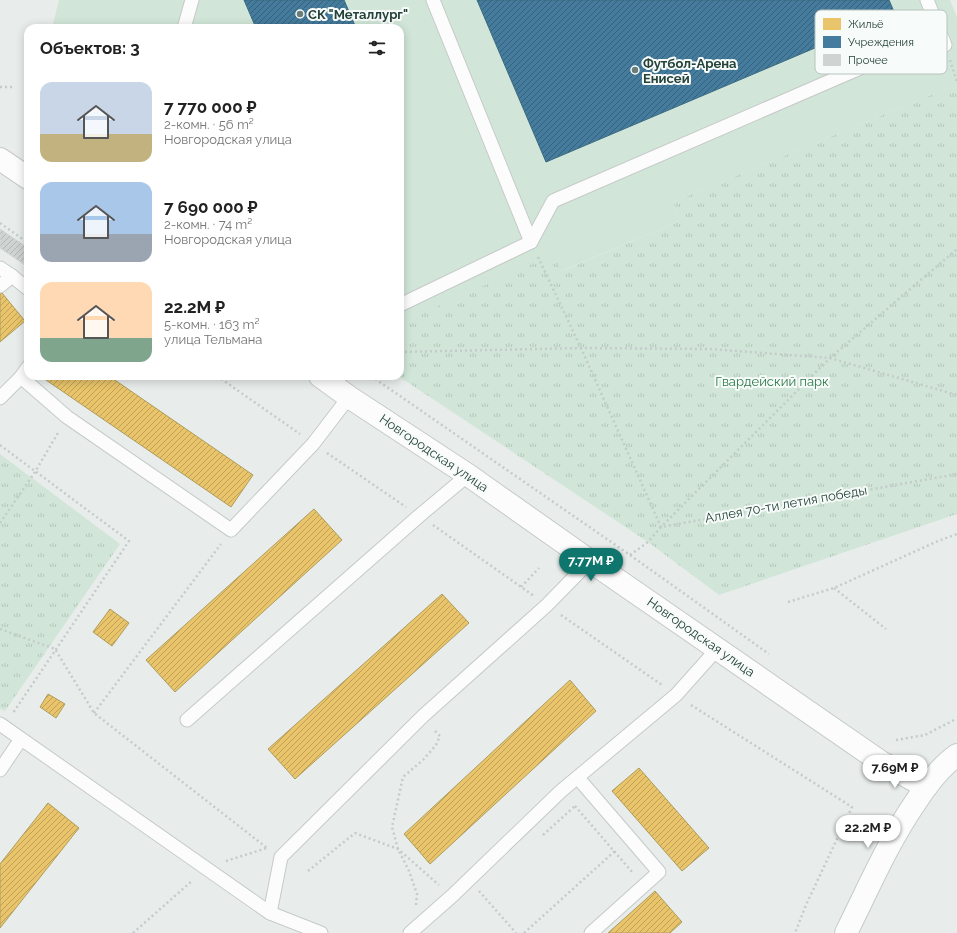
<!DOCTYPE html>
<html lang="ru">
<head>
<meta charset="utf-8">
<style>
  :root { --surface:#fff; --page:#f2f2f2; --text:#222; --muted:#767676; --accent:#0f766e }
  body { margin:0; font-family:Raleway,sans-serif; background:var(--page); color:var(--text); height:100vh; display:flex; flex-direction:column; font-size:15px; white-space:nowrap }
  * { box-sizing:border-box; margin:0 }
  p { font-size:13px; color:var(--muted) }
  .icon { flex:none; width:22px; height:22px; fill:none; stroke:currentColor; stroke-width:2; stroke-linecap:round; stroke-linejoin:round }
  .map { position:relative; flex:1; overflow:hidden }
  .details { position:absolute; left:24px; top:24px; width:380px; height:356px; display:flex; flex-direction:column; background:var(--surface); border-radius:12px; box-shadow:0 2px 10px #0003 }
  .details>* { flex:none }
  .price { position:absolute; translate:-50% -34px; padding:0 9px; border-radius:14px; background:#fff; color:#222; font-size:13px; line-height:26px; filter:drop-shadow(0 1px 2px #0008) }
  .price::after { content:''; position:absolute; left:50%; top:24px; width:12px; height:9px; margin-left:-6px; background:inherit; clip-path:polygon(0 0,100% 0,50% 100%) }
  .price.current { background:var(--accent); color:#fff }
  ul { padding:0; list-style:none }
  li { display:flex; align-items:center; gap:12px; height:100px; padding:0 16px }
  li span { display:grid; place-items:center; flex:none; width:112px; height:80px; border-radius:12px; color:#555 }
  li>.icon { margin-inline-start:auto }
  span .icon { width:48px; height:48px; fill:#fffc; stroke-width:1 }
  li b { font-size:17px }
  h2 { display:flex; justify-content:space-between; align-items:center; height:48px; padding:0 16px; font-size:17px }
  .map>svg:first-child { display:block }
  .grass { fill:url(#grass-tufts) }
  .pitch { fill:#d1e6d8 }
  .homes { fill:url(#homes-hatch); stroke:#ae9d5c }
  .public { fill:url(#public-hatch); stroke:#3b6a7f }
  .building { fill:url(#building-hatch); stroke:#d1d6d4 }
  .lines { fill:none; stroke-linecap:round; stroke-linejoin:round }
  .lane-casing { stroke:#c5cac8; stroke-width:15 }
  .street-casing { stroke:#c5cac8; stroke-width:24 }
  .secondary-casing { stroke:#c3cbc8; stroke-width:24 }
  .path { stroke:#c3ccca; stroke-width:2.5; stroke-dasharray:2 3; stroke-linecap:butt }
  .lane { stroke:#fcfcfc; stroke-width:13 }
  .street { stroke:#fcfcfc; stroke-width:22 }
  .secondary { stroke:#fcfcfc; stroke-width:22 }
  .poi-dot { fill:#697e78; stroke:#f7fbf9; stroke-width:1.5 }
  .labels { text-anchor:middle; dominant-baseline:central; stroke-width:4; stroke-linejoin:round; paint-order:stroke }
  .poi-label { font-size:13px; font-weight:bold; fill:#24423a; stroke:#f7fbf9; text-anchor:start }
  .park-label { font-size:13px; fill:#2d7a4b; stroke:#f7fbf9 }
  .street-label { font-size:13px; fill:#24423a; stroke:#f7fbf9 }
  .key { fill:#f7fbf9; stroke:#b8c4c0; stroke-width:1 }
  .key-label { font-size:11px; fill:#24423a }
</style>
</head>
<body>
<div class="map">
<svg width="957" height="933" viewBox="0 0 957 933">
  <defs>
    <pattern id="grass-tufts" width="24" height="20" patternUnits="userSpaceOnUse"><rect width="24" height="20" fill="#d1e6d8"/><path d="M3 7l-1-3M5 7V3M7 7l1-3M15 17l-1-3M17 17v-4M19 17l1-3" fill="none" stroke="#b3c6ba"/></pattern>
    <pattern id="homes-hatch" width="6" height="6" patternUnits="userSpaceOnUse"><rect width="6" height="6" fill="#e9c46a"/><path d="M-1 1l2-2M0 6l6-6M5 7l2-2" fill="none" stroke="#bda158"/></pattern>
    <pattern id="public-hatch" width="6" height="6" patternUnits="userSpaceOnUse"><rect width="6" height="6" fill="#457b9d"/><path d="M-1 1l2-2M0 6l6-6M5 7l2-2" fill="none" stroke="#36617a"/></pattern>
    <pattern id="building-hatch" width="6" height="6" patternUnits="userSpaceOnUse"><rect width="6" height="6" fill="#cfd4d2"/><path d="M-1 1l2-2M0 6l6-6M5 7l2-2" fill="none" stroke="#b2b7b5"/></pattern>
  </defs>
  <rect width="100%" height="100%" fill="#e8edeb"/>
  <g class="grass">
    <polygon points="957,84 957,514 719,595 648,542 398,376 400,376 400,323 555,253 562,271 680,221 673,202"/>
    <polygon points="0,454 120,544 5,711 0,709"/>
  </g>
  <polygon class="pitch" points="59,0 950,0 957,17 957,84 673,202 680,221 561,271 554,254 400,323 400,28 52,28"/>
  <g class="homes">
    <polygon points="2,293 25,321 0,342 0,294"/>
    <polygon points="49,376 109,376 253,475 231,507 46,380"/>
    <polygon points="314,509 342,540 175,692 146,660"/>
    <polygon points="442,594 469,623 295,779 268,749"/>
    <polygon points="110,609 129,623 112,646 93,632"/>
    <polygon points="570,680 596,711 430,864 404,834"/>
    <polygon points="48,694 65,704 56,718 40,707"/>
    <polygon points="639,768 709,848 682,871 612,791"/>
    <polygon points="48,803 79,828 0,928 0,864"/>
    <polygon points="655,891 682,922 670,933 608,933"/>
  </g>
  <g class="public">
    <polygon points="244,0 344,0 356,28 256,28"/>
    <polygon points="477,0 889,0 895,14 546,162"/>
  </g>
  <polygon class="building" points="0,229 28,248 28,267 0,248"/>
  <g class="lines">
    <defs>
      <g id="lane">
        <polyline points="433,0 531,242"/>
        <polyline points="184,28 192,0"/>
        <polyline points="0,268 12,276 28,289"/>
        <polyline points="0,286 12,276"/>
        <polyline points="400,305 531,242 553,201 911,46 945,45 927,0"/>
        <polyline points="21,377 67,417 231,530 313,444 349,397"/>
        <polyline points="0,398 21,377 28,367"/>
        <polyline points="187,720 419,516 468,475"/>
        <polyline points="0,724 270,913 321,933"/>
        <polyline points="0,770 21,739"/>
        <polyline points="578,778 659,872 591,933"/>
        <polyline points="270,913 281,857 423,716 547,605 590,561"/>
        <polyline points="410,933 452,896 561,791 676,695 718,648"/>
      </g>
      <g id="street">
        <polyline points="0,159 28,178"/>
        <polyline points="320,376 349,397 468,475 590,561 881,762 926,787"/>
      </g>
      <path id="secondary" d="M 846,933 C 868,889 887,844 915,803 C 926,786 940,767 957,755"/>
    </defs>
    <use href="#lane" class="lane-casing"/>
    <use href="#street" class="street-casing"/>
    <use href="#secondary" class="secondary-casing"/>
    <g class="path">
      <polyline points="950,60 957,82"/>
      <polyline points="0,87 14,87"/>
      <polyline points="0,223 28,243"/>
      <polyline points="538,257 581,348 661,527 830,358 957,249"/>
      <polyline points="400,352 581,348 710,349 830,358 957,395"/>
      <polyline points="217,376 300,434"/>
      <polyline points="371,376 630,555 769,654"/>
      <polyline points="0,445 129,541 13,713"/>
      <polyline points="327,453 406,507"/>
      <polyline points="0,523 35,472 59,431"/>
      <polyline points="433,525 534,596"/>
      <polyline points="630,555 648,542 661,527 957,474"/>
      <polyline points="521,587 539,568"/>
      <polyline points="834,588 886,629"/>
      <polyline points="788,602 834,588 938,541 957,534"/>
      <polyline points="561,615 662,685"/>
      <polyline points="0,629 55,649 94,713 267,848"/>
      <polyline points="691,705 852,807 806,905 795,933"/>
      <polyline points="94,713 221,544"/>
      <polyline points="896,740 925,735 954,720"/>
      <polyline points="575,806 633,873"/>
      <polyline points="543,835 575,806"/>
      <polyline points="226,861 267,848"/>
      <polyline points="308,871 355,833 398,849 439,885"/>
      <polyline points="479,891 516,933"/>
      <polyline points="416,905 417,894 409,871 398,849 392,827 403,777 423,760 436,745 440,736 433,729"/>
      <polyline points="133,933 193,880"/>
      <polyline points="524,933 615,851"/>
    </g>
    <use href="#lane" class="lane"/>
    <use href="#street" class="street"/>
    <use href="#secondary" class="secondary"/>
  </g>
  <g class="poi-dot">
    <circle cx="300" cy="14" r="4"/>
    <circle cx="635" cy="70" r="4"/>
  </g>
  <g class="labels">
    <g class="poi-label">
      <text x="308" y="14">СК "Металлург"</text>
      <text x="643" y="63">Футбол-Арена<tspan x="643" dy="15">Енисей</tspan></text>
    </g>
    <g class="park-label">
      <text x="772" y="381">Гвардейский парк</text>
    </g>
    <g class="street-label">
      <text transform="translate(434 453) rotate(34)">Новгородская улица</text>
      <text transform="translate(786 504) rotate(-10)">Аллея 70-ти летия победы</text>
      <text transform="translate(701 637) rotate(35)">Новгородская улица</text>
    </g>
  </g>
  <rect x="815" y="10" width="132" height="64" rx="6" class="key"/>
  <rect x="823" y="18" width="18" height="12" fill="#e9c46a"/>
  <rect x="823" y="36" width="18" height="12" fill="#457b9d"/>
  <rect x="823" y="54" width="18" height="12" fill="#cfd4d2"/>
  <g class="key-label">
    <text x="848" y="28">Жильё</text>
    <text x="848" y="46">Учреждения</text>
    <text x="848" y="64">Прочее</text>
  </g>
</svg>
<b class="price current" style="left:591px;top:582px">7.77M ₽</b>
<b class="price" style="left:895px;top:789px">7.69M ₽</b>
<b class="price" style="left:868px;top:849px">22.2M ₽</b>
<section class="details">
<h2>Объектов: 3<svg class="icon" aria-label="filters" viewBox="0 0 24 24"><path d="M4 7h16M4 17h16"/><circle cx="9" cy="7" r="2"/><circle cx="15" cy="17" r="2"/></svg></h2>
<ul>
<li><span style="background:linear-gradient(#c9d6e8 65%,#c2b280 0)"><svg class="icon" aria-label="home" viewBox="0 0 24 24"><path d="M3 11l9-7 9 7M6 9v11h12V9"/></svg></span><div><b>7 770 000 ₽</b><p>2-комн. · 56 m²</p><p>Новгородская улица</p></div></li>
<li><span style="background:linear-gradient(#a9c7e8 65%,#9aa5b1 0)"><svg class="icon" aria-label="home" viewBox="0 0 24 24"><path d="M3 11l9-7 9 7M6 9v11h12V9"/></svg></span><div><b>7 690 000 ₽</b><p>2-комн. · 74 m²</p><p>Новгородская улица</p></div></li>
<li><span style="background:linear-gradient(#ffd9b3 70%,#7fa58c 0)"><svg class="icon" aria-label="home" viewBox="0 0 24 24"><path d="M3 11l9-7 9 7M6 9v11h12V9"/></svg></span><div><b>22.2M ₽</b><p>5-комн. · 163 m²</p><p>улица Тельмана</p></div></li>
</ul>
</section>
</div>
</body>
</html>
